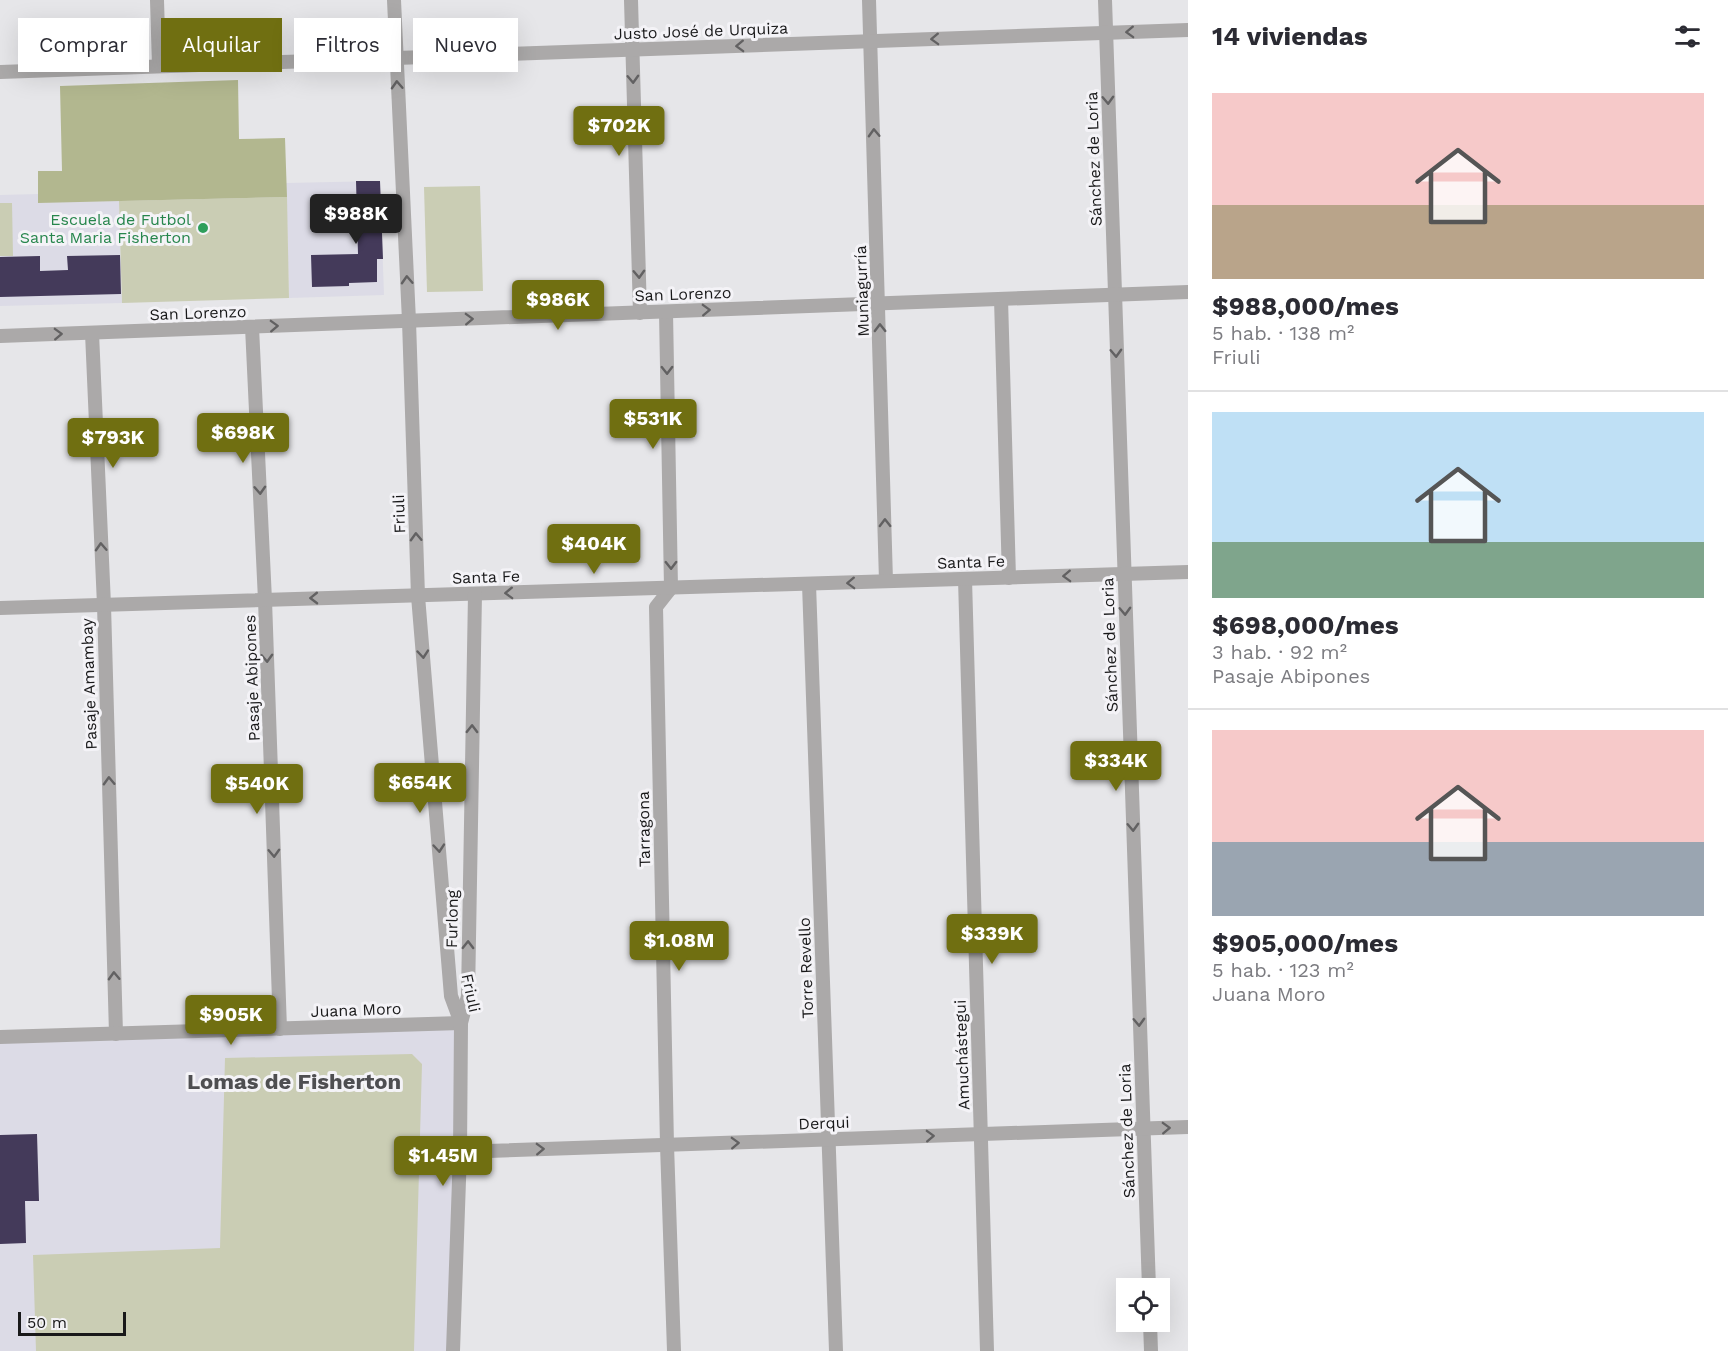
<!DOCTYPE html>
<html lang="es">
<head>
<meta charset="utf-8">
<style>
  :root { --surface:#fff; --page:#f7f7f7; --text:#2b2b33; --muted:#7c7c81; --line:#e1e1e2; --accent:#706f11 }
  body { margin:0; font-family:"Work Sans",sans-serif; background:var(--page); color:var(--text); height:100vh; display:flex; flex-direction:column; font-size:22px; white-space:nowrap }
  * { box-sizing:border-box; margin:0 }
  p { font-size:20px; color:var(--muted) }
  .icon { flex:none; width:33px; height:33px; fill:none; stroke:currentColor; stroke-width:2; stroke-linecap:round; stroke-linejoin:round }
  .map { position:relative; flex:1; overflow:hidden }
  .drawer { display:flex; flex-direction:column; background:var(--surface); width:540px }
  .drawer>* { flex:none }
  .hud { position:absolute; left:18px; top:18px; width:570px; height:54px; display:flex; gap:12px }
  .tools { position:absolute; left:1116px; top:1278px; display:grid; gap:12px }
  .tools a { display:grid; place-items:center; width:54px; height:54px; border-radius:0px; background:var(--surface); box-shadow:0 6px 24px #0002; font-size:30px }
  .scale { position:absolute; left:18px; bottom:15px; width:108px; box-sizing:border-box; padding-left:6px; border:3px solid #19191a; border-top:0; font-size:16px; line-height:21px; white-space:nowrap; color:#19191a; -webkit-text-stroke:4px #f4f3f7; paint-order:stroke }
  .price { position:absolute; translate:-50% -51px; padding:0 14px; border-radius:6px; background:var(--accent); color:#fff; font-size:20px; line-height:39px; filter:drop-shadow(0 2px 3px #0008) }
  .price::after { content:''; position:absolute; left:50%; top:36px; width:18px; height:14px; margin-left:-9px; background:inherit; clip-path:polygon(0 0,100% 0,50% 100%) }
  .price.current { background:#222; color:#fff }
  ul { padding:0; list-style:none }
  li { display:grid; align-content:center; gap:12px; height:318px; padding:0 24px }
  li+li { border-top:2px solid var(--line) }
  li span { display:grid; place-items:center; height:186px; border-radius:0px; color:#555 }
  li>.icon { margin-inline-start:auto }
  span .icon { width:108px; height:108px; fill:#fffc; stroke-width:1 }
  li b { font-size:26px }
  h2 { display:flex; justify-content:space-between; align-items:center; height:72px; padding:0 24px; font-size:26px }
  .pill { padding:0 21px; border-radius:0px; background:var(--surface); box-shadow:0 6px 24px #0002; font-size:21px; line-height:54px }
  .pill.current { background:var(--accent); color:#fff }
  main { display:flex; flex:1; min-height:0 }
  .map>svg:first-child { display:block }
  .built { fill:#dcdbe6 }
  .green { fill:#cacdb4 }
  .forest { fill:#b2b78f }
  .building { fill:#443a5a }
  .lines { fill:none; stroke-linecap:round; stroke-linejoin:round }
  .street { stroke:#aba9a9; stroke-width:14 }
  .oneway { stroke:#626162 }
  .leisure-dot { fill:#2e9e5b; stroke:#f4f3f7; stroke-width:2 }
  .labels { text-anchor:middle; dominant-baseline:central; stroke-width:6; stroke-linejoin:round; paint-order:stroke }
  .street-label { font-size:16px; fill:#19191a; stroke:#f4f3f7 }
  .leisure-label { font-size:16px; fill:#27864d; stroke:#f4f3f7; text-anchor:end }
  .district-label { font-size:22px; font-weight:bold; fill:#4e4e51; stroke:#f4f3f7 }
</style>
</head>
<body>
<main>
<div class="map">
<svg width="1188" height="1351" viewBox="0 0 1188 1351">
  <rect width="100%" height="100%" fill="#e6e6e9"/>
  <g class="built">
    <polygon points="380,181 384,295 289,298 286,183"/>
    <polygon points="38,194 39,202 119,201 122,303 0,306 0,195"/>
    <polygon points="461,1023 453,1351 0,1351 0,1037"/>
  </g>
  <g class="green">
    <polygon points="480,186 483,291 427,292 424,187"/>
    <polygon points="287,197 289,298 122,303 119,201"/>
    <polygon points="0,203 12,203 13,256 0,256"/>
    <polygon points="412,1054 422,1064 414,1351 36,1351 33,1255 220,1248 225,1058"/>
  </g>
  <polygon class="forest" points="238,80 239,139 285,138 287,197 38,203 38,171 62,171 60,86"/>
  <g class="building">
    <polygon points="356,181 380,181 383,259 377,259 377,282 349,283 349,286 312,287 311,255 358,254"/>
    <polygon points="120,255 121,294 0,297 0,257 40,256 40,271 68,270 67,256"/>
    <polygon points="37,1134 39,1201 25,1201 26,1243 0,1244 0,1135"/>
  </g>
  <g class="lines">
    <g class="street">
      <polyline points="157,0 159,66"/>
      <polyline points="394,0 409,321 418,596 451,996 461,1023"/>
      <polyline points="631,0 640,313"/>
      <polyline points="869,0 886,581"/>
      <polyline points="1105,0 1149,1288"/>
      <polyline points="0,72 1188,30"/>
      <polyline points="1001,299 1009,578"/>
      <polyline points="666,312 671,588 656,607 667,1145 674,1351"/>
      <polyline points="252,327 265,600 280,1029"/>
      <polyline points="92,333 104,605 116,1034"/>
      <polyline points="0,336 1188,292"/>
      <polyline points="965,579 987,1351"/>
      <polyline points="809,584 836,1351"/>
      <polyline points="0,608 1188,572"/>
      <polyline points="0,1037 461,1023"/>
      <polyline points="460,1152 1188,1127"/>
      <polyline points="1150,1322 1151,1351"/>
      <polyline points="453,1351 460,1152 461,1023 468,996 475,594"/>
    </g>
  </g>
  <defs><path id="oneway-chevron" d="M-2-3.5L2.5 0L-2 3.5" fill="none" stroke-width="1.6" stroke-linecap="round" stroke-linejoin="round" transform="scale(1.5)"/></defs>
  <g class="oneway">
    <use href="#oneway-chevron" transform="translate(1130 32) rotate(178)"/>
    <use href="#oneway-chevron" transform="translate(935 39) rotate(178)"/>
    <use href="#oneway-chevron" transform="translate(740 46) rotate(178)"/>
    <use href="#oneway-chevron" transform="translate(633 79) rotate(88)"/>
    <use href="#oneway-chevron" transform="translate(397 85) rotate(-93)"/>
    <use href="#oneway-chevron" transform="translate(1108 100) rotate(88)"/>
    <use href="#oneway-chevron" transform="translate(874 133) rotate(-92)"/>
    <use href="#oneway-chevron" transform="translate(639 274) rotate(88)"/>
    <use href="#oneway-chevron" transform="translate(407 280) rotate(-93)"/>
    <use href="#oneway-chevron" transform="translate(706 310) rotate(-2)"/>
    <use href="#oneway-chevron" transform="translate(469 319) rotate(-2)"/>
    <use href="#oneway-chevron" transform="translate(274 326) rotate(-2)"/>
    <use href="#oneway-chevron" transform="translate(880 328) rotate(-91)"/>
    <use href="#oneway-chevron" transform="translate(58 334) rotate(-2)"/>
    <use href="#oneway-chevron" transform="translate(1116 353) rotate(88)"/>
    <use href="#oneway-chevron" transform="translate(667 370) rotate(89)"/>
    <use href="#oneway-chevron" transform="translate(260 490) rotate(87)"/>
    <use href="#oneway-chevron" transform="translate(885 523) rotate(-91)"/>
    <use href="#oneway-chevron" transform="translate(416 537) rotate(-92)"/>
    <use href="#oneway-chevron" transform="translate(101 547) rotate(-93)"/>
    <use href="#oneway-chevron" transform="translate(671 565) rotate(89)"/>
    <use href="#oneway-chevron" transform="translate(1067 576) rotate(178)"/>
    <use href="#oneway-chevron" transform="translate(851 583) rotate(178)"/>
    <use href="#oneway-chevron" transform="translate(509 593) rotate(178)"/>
    <use href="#oneway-chevron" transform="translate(314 598) rotate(179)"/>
    <use href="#oneway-chevron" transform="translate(1125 611) rotate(88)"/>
    <use href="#oneway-chevron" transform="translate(423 654) rotate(85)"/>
    <use href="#oneway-chevron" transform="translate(267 658) rotate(88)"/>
    <use href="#oneway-chevron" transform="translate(472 729) rotate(-89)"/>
    <use href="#oneway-chevron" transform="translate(109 781) rotate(-92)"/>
    <use href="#oneway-chevron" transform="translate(1133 827) rotate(88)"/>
    <use href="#oneway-chevron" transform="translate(439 848) rotate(85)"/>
    <use href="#oneway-chevron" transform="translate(274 853) rotate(88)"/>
    <use href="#oneway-chevron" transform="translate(468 945) rotate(-89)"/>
    <use href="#oneway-chevron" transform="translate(114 976) rotate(-92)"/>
    <use href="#oneway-chevron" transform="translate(1139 1022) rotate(88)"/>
    <use href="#oneway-chevron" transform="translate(1166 1128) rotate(-2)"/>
    <use href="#oneway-chevron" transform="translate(930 1136) rotate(-2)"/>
    <use href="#oneway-chevron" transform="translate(735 1143) rotate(-2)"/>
    <use href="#oneway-chevron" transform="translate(540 1149) rotate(-2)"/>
  </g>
  <circle class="leisure-dot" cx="203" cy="228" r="6"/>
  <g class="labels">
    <g class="street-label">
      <text transform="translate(701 31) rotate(-2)">Justo José de Urquiza</text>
      <text transform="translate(1094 159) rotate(-92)">Sánchez de Loria</text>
      <text transform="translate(862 291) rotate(-92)">Muniagurría</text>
      <text transform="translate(683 294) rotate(-2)">San Lorenzo</text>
      <text transform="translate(198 313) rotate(-2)">San Lorenzo</text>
      <text transform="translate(399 514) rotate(-92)">Friuli</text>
      <text transform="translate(971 562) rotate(-2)">Santa Fe</text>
      <text transform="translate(486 577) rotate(-2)">Santa Fe</text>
      <text transform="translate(1110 645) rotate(-92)">Sánchez de Loria</text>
      <text transform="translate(252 678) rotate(-92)">Pasaje Abipones</text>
      <text transform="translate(89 684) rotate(-92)">Pasaje Amambay</text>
      <text transform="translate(644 829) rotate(-91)">Tarragona</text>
      <text transform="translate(452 919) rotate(-89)">Furlong</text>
      <text transform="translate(806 968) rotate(-92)">Torre Revello</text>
      <text transform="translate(471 993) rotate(78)">Friuli</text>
      <text transform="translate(356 1010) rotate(-2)">Juana Moro</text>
      <text transform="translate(962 1055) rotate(-92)">Amuchástegui</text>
      <text transform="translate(824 1123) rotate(-2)">Derqui</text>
      <text transform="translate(1127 1131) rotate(-92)">Sánchez de Loria</text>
    </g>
    <g class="leisure-label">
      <text x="191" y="219">Escuela de Futbol<tspan x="191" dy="18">Santa Maria Fisherton</tspan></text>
    </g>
    <g class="district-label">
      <text x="294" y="1081">Lomas de Fisherton</text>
    </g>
  </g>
</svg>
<div class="tools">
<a><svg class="icon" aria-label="locate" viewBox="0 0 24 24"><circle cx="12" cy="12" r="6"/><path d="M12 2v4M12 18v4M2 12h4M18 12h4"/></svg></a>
</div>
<div class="scale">50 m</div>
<b class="price" style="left:619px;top:157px">$702K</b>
<b class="price current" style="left:356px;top:245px">$988K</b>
<b class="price" style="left:558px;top:331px">$986K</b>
<b class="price" style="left:653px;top:450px">$531K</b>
<b class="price" style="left:243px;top:464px">$698K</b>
<b class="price" style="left:113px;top:469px">$793K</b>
<b class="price" style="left:594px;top:575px">$404K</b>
<b class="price" style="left:1116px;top:792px">$334K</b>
<b class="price" style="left:420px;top:814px">$654K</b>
<b class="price" style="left:257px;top:815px">$540K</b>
<b class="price" style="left:992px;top:965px">$339K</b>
<b class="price" style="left:679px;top:972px">$1.08M</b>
<b class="price" style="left:231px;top:1046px">$905K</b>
<b class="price" style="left:443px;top:1187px">$1.45M</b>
<div class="hud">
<a class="pill">Comprar</a>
<a class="pill current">Alquilar</a>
<a class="pill">Filtros</a>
<a class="pill">Nuevo</a>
</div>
</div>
<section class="drawer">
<h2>14 viviendas<svg class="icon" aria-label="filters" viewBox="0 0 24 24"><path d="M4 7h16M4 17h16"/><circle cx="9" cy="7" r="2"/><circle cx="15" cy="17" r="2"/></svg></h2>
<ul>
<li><span style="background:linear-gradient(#f6c9c9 60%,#b9a48a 0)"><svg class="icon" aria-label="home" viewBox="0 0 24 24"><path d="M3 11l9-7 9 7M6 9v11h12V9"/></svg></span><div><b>$988,000/mes</b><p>5 hab. · 138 m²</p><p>Friuli</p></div></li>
<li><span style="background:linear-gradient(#bfe0f5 70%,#7fa58c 0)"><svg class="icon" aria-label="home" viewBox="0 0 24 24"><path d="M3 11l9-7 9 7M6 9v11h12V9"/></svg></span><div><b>$698,000/mes</b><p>3 hab. · 92 m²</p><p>Pasaje Abipones</p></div></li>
<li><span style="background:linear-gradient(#f6c9c9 60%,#9aa5b1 0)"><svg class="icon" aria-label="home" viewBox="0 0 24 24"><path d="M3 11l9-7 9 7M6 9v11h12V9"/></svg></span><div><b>$905,000/mes</b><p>5 hab. · 123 m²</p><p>Juana Moro</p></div></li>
</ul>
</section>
</main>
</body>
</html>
